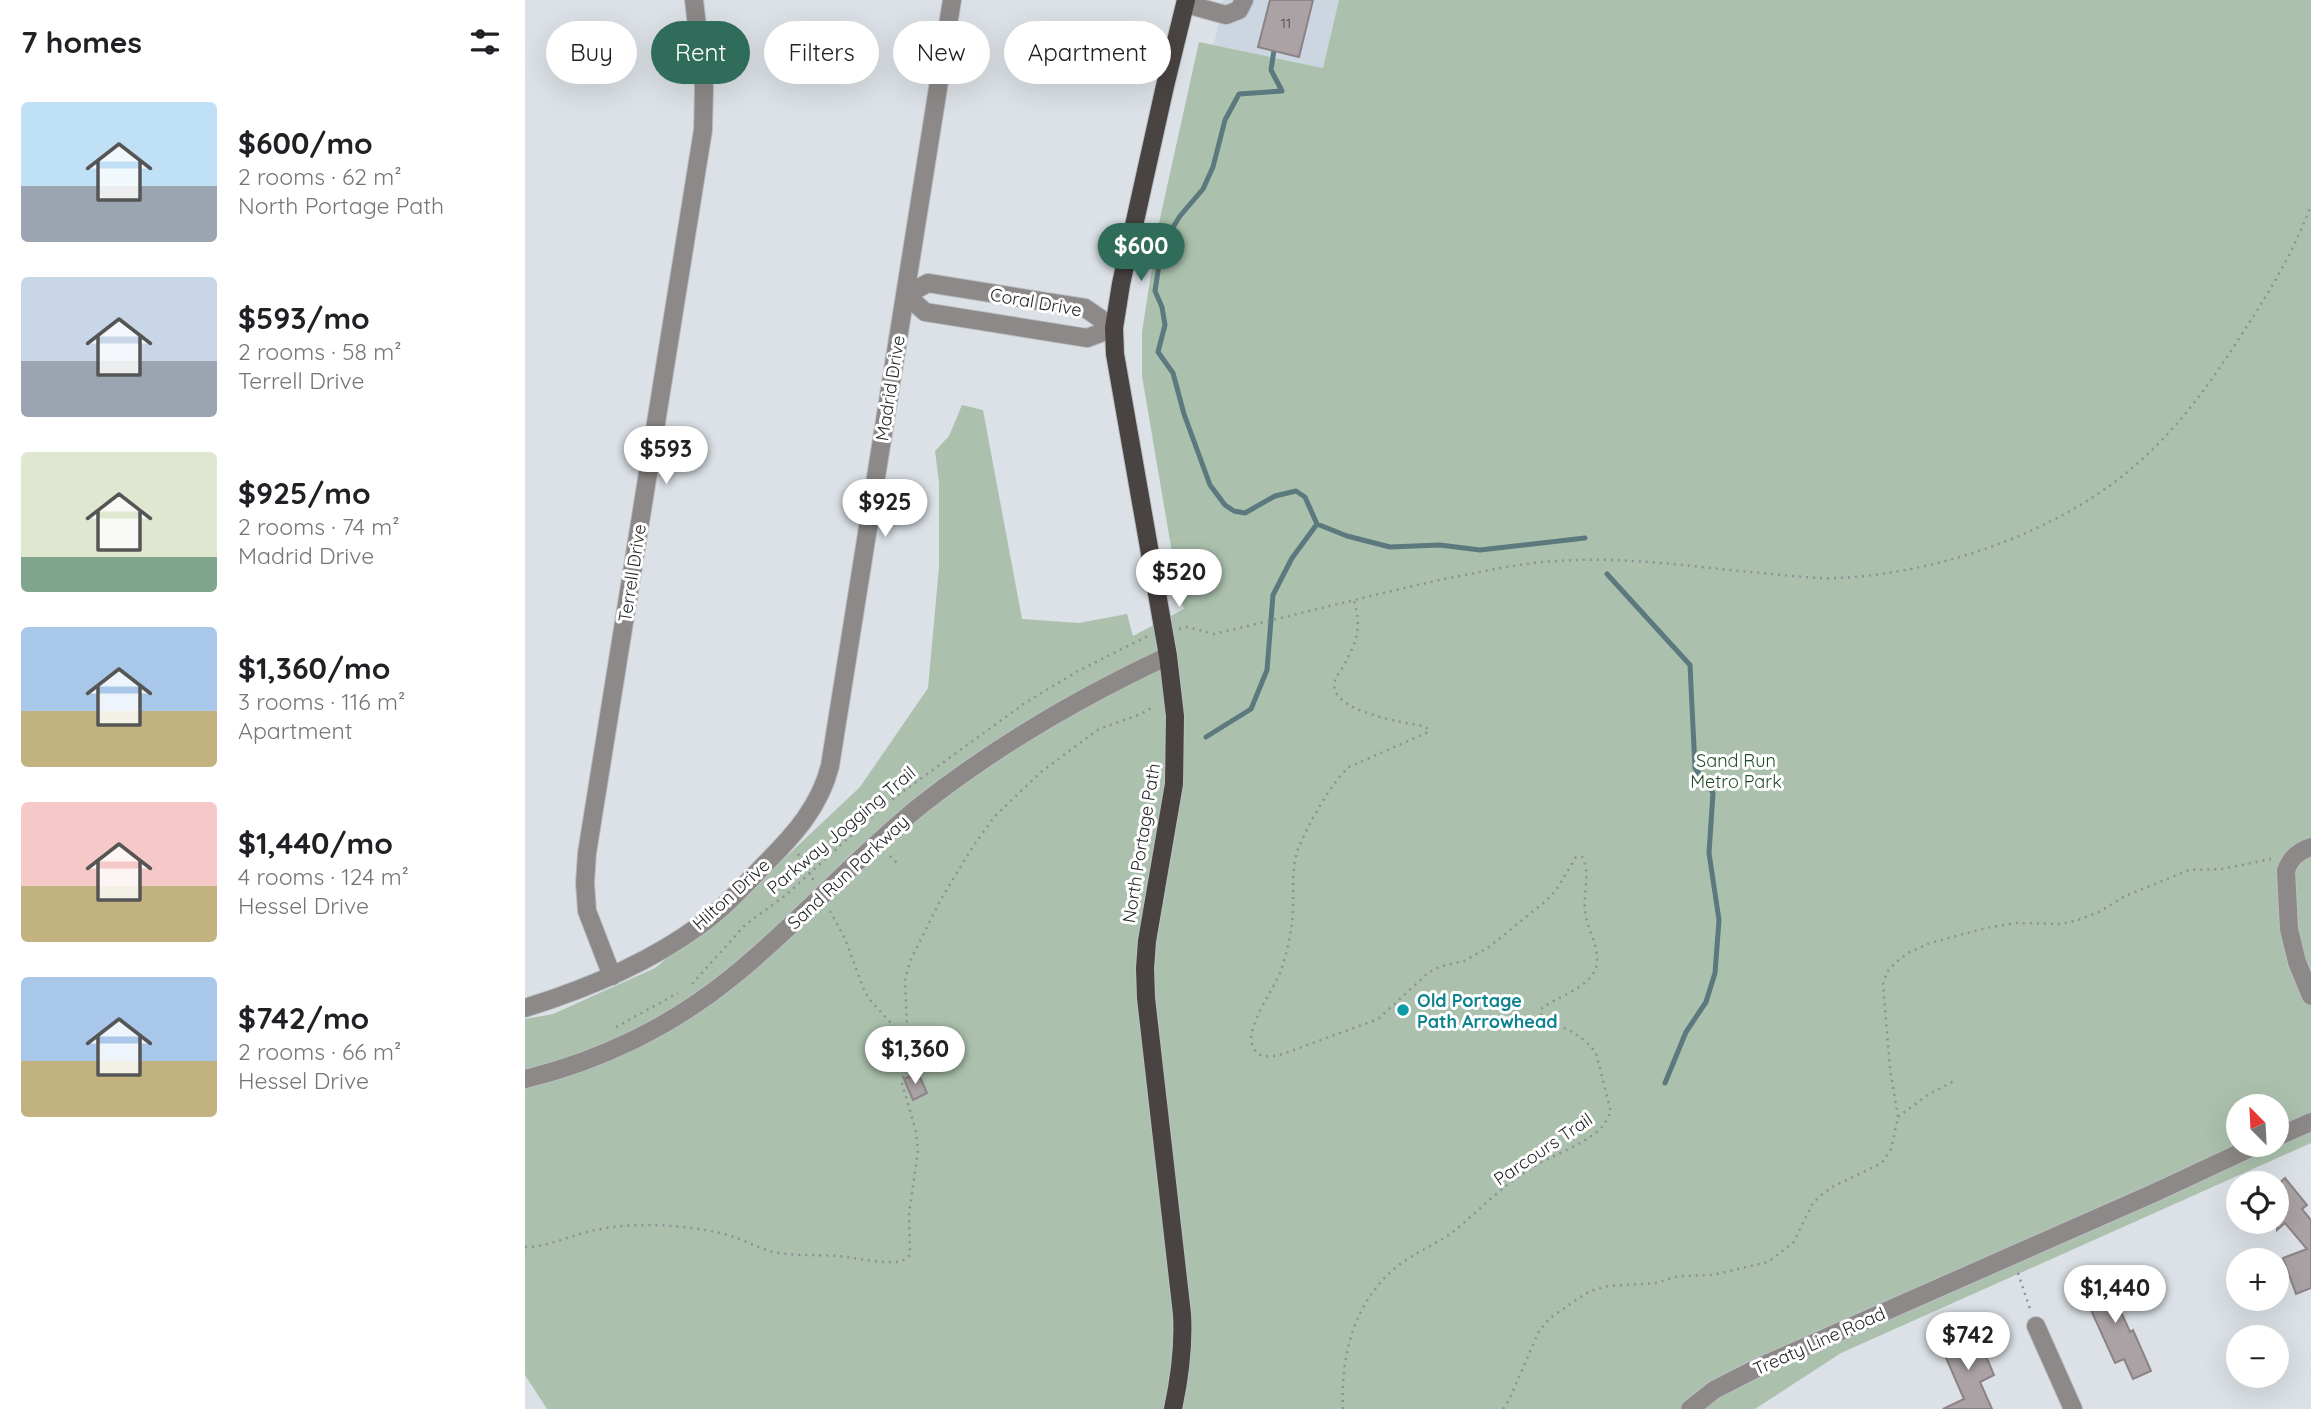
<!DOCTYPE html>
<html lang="en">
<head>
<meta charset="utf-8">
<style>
  :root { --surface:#fff; --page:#f6f6f6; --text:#202124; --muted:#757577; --accent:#2f6d5a }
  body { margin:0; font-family:Quicksand,sans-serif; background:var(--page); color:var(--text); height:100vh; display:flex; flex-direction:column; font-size:26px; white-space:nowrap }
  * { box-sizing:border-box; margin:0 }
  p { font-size:23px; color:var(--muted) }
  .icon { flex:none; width:38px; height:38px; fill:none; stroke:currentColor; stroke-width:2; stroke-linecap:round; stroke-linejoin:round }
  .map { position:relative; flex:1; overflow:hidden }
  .side { display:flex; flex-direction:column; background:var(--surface); width:525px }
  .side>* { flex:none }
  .top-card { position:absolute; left:21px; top:21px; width:665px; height:63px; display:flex; gap:14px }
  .needle { width:46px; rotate:336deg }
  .buttons { position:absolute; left:1701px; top:1094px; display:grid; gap:14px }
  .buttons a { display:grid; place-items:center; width:63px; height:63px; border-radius:50%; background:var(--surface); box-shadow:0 7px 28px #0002; font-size:35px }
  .price { position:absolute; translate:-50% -60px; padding:0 16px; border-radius:24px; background:#fff; color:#222; font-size:23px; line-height:46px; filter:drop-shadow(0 2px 4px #0008) }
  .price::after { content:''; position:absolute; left:50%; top:42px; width:21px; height:16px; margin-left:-10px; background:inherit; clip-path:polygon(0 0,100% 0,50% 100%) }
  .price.current { background:var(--accent); color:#fff }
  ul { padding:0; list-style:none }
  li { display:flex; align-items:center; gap:21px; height:175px; padding:0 21px }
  li span { display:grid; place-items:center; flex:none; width:196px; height:140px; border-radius:7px; color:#555 }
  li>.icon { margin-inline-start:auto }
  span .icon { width:84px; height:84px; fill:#fffc; stroke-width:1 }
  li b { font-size:30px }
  h2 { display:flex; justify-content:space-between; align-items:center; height:84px; padding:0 21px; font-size:30px }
  .tag { padding:0 24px; border-radius:32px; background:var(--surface); box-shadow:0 7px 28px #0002; font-size:24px; line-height:63px }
  .tag.current { background:var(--accent); color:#fff }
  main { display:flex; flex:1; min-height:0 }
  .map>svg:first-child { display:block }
  .built { fill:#cbd6e1 }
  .green { fill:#abc1ad; fill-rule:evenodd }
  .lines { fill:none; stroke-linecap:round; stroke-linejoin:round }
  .stream { stroke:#5b797e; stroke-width:5 }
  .building { fill:#aaa2a5; stroke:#8b8386; stroke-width:2 }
  .minor-casing { stroke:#babfc4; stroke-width:20 }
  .major-casing { stroke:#babfc4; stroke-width:20 }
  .path { stroke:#8e9196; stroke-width:2.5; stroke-dasharray:2 5; stroke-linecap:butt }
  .minor { stroke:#8d8988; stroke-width:18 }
  .major { stroke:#494442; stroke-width:18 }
  .culture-dot { fill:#0f9aa8; stroke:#fff; stroke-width:2.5 }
  .labels { text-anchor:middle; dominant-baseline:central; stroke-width:6; stroke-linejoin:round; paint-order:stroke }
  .number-label { font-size:14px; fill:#464548 }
  .street-label { font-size:18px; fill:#252629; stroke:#fff }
  .park-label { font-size:18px; fill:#224d29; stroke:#fff }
  .culture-label { font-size:18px; font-weight:bold; fill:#0d838f; stroke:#fff; text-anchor:start }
</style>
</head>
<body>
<main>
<section class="side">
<h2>7 homes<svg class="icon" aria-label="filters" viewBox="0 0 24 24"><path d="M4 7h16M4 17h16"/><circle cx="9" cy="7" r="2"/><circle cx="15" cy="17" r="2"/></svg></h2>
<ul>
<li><span style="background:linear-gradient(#bfe0f5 60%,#9aa5b1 0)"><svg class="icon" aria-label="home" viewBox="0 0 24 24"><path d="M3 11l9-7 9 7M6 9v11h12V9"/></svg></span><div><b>$600/mo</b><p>2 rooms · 62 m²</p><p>North Portage Path</p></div></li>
<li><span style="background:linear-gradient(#c9d6e8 60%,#9aa5b1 0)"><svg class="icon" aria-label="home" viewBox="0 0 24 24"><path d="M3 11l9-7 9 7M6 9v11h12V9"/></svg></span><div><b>$593/mo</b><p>2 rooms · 58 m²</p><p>Terrell Drive</p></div></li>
<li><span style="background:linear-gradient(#dfe7d0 75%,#7fa58c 0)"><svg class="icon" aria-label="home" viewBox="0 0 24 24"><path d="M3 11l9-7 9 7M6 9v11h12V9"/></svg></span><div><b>$925/mo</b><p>2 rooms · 74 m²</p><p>Madrid Drive</p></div></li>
<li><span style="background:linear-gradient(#a9c7e8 60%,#c2b280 0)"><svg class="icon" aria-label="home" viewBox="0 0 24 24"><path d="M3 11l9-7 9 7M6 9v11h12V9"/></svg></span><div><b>$1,360/mo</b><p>3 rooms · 116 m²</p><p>Apartment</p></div></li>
<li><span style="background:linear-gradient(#f6c9c9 60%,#c2b280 0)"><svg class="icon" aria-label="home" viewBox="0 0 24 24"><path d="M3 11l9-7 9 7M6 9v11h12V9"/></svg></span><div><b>$1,440/mo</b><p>4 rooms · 124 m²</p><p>Hessel Drive</p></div></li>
<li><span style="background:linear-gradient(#a9c7e8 60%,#c2b280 0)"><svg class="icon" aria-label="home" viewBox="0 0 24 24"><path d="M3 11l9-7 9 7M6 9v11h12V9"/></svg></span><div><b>$742/mo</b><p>2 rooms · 66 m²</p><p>Hessel Drive</p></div></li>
</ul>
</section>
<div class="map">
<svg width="1786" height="1409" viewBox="0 0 1786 1409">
  <rect width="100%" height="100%" fill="#dbe1e6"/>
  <polygon class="built" points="698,0 814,0 798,68 689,45"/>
  <path class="green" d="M 814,0 L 1786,0 L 1786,1143 L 1316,1353 L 1230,1409 L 22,1409 L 0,1375 L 0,1019 L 28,1014 L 130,968 L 228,888 L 335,787 L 403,688 L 414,567 L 414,482 L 410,451 L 424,436 L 437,405 L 458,410 L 497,619 L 554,623 L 602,614 L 608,636 L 659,609 L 653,588 L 617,376 L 617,332 L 634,223 L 674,42 L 798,68 ZM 1713,1106 L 1752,1106 L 1752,1144 L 1713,1144 Z"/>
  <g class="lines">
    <g class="stream">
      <polyline points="749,50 746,70 757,91 714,94 700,120 688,167 678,189 655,216 637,245 630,291 637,307 640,325 633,352 648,373 659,414 685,485 700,505 709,511 720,513 750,496 771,491 780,497 792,524 822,536 865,547 915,545 955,550 1060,538"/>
      <polyline points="1082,574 1165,665 1170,768 1188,793 1184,853 1194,920 1190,973 1181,1002 1161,1032 1140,1083"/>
      <polyline points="681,737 726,709 742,670 748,595 767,558 792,524"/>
    </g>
  </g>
  <g class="building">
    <polygon points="745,0 788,0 774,57 733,47"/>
    <polygon points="393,1073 402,1093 388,1100 379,1079"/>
    <polygon points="1760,1178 1782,1205 1777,1209 1786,1220 1786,1288 1771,1294 1758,1258 1782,1249 1760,1223 1752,1230 1752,1185"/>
    <polygon points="1577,1269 1605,1332 1608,1330 1626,1371 1608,1379 1599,1359 1590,1363 1565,1308 1569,1307 1557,1278"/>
    <polygon points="1437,1332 1439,1337 1444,1335 1452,1352 1458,1349 1469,1375 1455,1382 1467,1409 1418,1409 1439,1399 1419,1353 1422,1352 1417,1340"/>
  </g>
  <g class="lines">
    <defs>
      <g id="minor">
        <polyline points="661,4 701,15 714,10 719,0"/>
        <polyline points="381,295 400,312 562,338 589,328"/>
        <polyline points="381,295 403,283 560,308 589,328"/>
        <path d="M 1786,847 C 1773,851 1765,858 1761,871 L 1764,929 L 1772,962 L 1786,996"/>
        <polyline points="87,976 62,911 60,883 62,853 178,130 179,87 169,0"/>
        <path d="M 0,1008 C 61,989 122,964 174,926 C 199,908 220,885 241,863 C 269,835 295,806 305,766 L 427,0"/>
        <path d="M 0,1079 C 75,1061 147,1026 207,977 C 273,924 329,859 395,806 C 471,746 555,697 643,656"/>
        <polyline points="1752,1137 1786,1122"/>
        <polyline points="1511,1326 1548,1409"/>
        <polyline points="1165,1409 1189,1390 1232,1368 1629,1193 1734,1144"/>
      </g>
      <path id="major" d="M 648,1409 C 655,1376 659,1347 657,1314 L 621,998 L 620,968 L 622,941 L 649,784 L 650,716 L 643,656 L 590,354 L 589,328 L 596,284 L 640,86 L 661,0"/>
    </defs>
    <use href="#minor" class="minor-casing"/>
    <use href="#major" class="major-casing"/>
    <g class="path">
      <path d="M 654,629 L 663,627 L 689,634 C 766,616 842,596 919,579 C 957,572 994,563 1032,561 C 1100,556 1169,567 1236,573 C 1262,575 1288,579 1313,578 C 1416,573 1535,532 1613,463 C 1656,425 1686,382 1717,334 C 1743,294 1770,250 1786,205"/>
      <polyline points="273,854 289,881"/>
      <polyline points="365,856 374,865"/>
      <polyline points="305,911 320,939 339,990 345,1000 375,1033 381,1044"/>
      <polyline points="167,984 220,925 261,895 352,812 376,793 500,703 553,671 623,636"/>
      <polyline points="91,1027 153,993"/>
      <polyline points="1373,1117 1401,1096 1429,1081"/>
      <path d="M 0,1247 C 23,1247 41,1237 62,1232 C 102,1221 159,1224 199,1234 C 215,1238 229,1246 244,1251 C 266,1257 291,1254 313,1256 C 333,1258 352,1263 372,1262 C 378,1261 381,1259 385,1255 L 384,1213 L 393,1151 L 391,1132 L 377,1083 L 383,1054 L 380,979 L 386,959 L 416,899 L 449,845 L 470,816 L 516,772 L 574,729 L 616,714 L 628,707"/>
      <polyline points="1493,1273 1505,1309"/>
      <path d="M 818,1409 C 815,1355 830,1299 874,1265 C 891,1252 912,1244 929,1231 C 955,1210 979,1184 1008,1167 C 1028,1155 1063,1143 1078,1126 C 1081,1122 1083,1116 1086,1112 L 1071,1053 C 1062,1041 1051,1033 1037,1027 C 1030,1023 1022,1022 1016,1016 L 1016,1009 C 1033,995 1075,986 1072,957 C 1071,941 1061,926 1060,910 C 1058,893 1066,872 1057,857 L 1051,857 L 1031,890 L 1022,900 L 964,947 L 939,961 L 914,967 L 903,973 L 853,1019 L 758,1054 C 745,1057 732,1060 727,1044 C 722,1024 749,990 756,970 C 761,956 765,938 767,923 C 770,899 765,872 773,849 C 783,825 805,784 824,767 L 901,733 L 904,730 L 899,726 C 880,723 801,711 810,681 C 811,676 816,671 818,667 C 832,641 837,629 829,601"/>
      <polyline points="978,1409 984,1400 1014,1331 1025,1318 1051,1300 1065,1291 1083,1286 1131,1283 1154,1276 1187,1275 1243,1262 1268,1243 1288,1203 1295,1196 1307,1187 1357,1163 1366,1149 1373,1117 1365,1069 1358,984 1362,972 1371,962 1383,953 1405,943 1461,928 1491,923 1536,924 1553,920 1574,912 1600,896 1664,870 1697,869 1746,859"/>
    </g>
    <use href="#minor" class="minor"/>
    <use href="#major" class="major"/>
  </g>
  <circle class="culture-dot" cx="878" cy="1010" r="7"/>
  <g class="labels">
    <g class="number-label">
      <text x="761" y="23">11</text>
    </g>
    <g class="street-label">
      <text transform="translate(511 302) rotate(10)">Coral Drive</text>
      <text transform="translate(365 388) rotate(-81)">Madrid Drive</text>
      <text transform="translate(107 573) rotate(-81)">Terrell Drive</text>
      <text transform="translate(316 830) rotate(-40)">Parkway Jogging Trail</text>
      <text transform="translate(616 843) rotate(-81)">North Portage Path</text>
      <text transform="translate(323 872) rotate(-43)">Sand Run Parkway</text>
      <text transform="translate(206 894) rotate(-42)">Hilton Drive</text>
      <text transform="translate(1018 1149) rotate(-34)">Parcours Trail</text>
      <text transform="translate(1294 1341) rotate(-24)">Treaty Line Road</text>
    </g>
    <g class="park-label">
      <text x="1211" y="760">Sand Run<tspan x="1211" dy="21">Metro Park</tspan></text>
    </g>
    <g class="culture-label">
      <text x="892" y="1000">Old Portage<tspan x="892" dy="21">Path Arrowhead</tspan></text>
    </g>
  </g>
</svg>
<div class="buttons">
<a><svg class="needle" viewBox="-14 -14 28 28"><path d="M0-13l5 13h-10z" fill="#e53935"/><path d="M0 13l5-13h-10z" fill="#757577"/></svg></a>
<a><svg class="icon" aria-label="locate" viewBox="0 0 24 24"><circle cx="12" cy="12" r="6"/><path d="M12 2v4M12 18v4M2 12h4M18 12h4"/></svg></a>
<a>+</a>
<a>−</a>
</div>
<b class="price current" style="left:616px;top:283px">$600</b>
<b class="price" style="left:141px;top:486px">$593</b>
<b class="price" style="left:360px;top:539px">$925</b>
<b class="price" style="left:654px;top:609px">$520</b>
<b class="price" style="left:390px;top:1086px">$1,360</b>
<b class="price" style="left:1590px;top:1325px">$1,440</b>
<b class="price" style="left:1443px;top:1372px">$742</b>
<div class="top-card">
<a class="tag">Buy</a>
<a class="tag current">Rent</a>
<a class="tag">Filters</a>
<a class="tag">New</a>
<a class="tag">Apartment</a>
</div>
</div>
</main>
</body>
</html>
